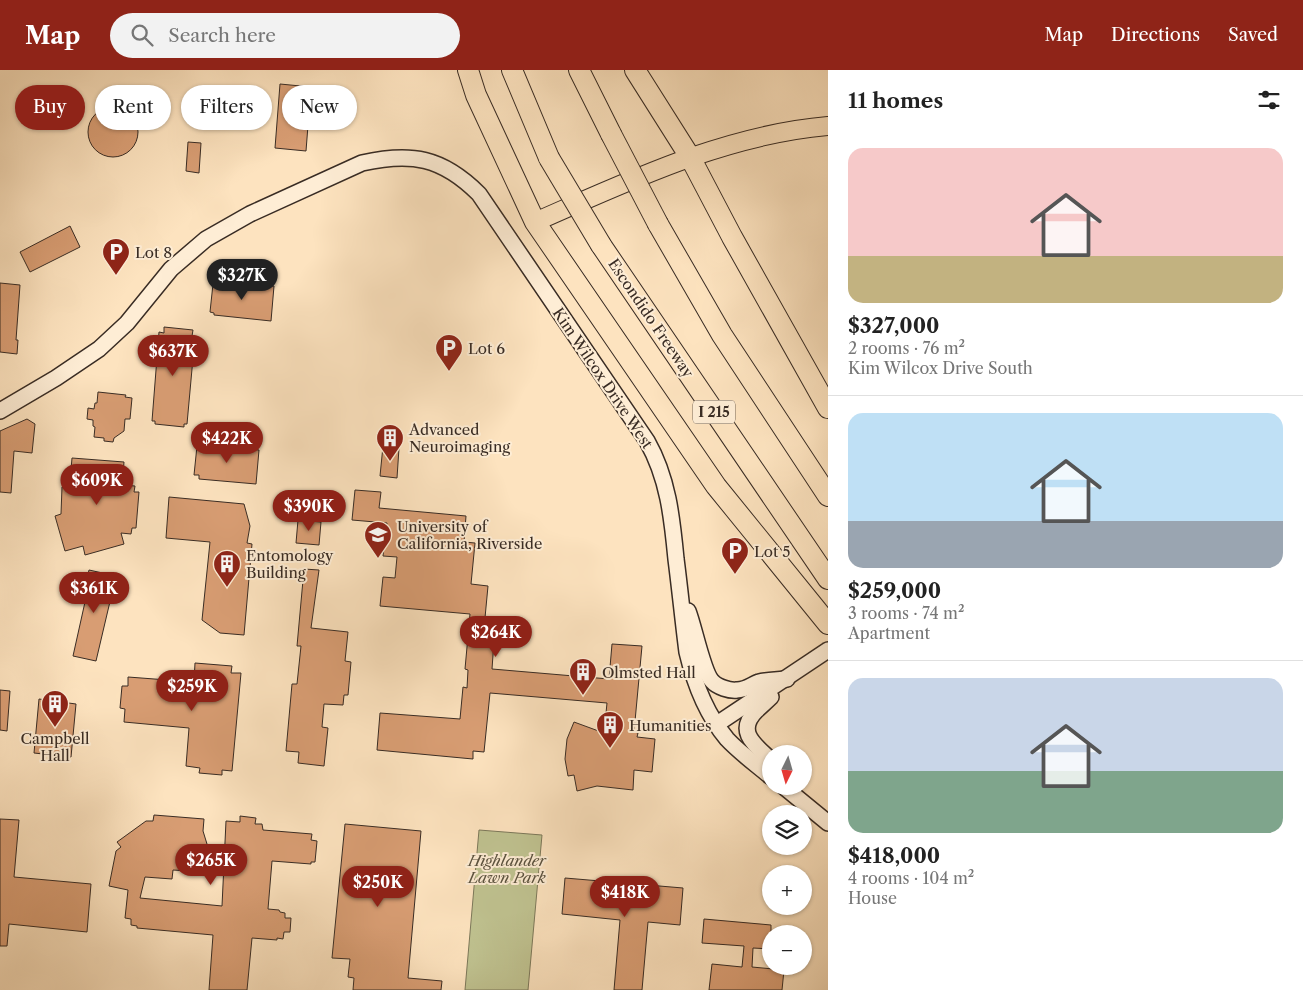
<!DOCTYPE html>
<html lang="en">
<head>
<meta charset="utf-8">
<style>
  :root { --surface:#fff; --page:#f2f2f2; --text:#222; --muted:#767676; --line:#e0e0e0; --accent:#8f2418 }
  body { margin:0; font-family:"Libre Caslon Text",serif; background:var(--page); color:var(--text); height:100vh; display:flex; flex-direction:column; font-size:19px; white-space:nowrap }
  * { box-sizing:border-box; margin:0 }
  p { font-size:16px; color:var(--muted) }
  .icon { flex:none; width:28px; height:28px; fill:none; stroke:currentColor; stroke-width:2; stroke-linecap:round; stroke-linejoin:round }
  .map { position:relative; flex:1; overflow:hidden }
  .side { display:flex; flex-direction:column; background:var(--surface); width:475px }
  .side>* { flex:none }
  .banner { position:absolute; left:15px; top:15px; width:475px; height:45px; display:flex; gap:10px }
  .needle { width:32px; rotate:185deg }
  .tools { position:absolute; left:762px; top:675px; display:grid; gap:10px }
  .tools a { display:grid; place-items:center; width:50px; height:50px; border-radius:50%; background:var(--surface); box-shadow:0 1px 4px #0004; font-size:25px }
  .price { position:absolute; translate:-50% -42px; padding:0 11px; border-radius:18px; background:var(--accent); color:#fff; font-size:16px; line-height:32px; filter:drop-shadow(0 1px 2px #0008) }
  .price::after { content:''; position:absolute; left:50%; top:30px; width:15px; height:11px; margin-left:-8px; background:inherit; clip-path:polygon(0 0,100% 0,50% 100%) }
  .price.on { background:#222; color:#fff }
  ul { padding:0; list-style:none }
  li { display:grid; align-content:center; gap:10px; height:265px; padding:0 20px }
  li+li { border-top:1px solid var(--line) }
  li span { display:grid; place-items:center; height:155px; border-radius:15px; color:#555 }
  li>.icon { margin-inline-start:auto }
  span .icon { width:90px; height:90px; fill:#fffc; stroke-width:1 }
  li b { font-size:21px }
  h2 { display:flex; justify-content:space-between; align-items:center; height:60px; padding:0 20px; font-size:21px }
  .chip { padding:0 18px; border-radius:22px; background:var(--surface); box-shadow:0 1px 4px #0004; font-size:18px; line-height:45px }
  .chip.on { background:var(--accent); color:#fff }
  header { display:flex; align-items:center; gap:30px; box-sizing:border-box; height:70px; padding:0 25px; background:var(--accent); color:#fff }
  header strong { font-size:24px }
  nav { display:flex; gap:28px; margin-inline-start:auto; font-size:18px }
  .search { width:350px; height:45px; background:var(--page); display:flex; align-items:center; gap:12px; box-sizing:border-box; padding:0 18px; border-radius:28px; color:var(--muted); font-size:19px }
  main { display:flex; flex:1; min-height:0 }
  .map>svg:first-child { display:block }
  .green { fill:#c0c391; stroke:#7c785a }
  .building { fill:#d89d73; stroke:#392c24 }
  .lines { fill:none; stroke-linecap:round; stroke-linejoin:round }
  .secondary-casing { stroke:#392c24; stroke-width:18 }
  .primary-casing { stroke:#392c24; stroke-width:20 }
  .highway-casing { stroke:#392c24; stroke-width:22 }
  .secondary { stroke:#feedd5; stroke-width:15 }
  .primary { stroke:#fde3bf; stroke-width:18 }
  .highway { stroke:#fde3bf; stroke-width:20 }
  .highway-bridge-casing { stroke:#392c24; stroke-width:22; stroke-linecap:butt }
  .highway-bridge { stroke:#fde3bf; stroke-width:20 }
  .labels { text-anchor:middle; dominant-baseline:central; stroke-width:4; stroke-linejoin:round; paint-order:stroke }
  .shield { fill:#feedd5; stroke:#746659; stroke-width:1 }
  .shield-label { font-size:14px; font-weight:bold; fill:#392c24 }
  .poi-label { font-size:15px; fill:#392c24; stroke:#feedd5; text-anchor:start }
  .street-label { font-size:15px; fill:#392c24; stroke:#feedd5 }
  .park-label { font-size:15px; font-style:italic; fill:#5b523f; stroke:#feedd5 }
</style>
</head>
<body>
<header>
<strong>Map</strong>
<div class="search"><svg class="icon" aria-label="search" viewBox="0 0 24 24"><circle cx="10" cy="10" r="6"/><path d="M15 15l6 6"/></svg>Search here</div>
<nav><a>Map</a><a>Directions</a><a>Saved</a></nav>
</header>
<main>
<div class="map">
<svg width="828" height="920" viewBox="0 0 828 920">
  <rect width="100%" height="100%" fill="#fde3bf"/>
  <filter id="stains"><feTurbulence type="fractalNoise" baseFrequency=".004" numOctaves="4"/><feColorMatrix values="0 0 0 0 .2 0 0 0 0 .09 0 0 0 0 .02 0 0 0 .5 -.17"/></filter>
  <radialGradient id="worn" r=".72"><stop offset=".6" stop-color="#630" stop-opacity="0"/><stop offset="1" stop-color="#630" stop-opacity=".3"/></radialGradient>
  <polygon class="green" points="479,760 542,765 528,920 465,920"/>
  <g class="building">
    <polygon points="280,14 311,17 306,81 275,78"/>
    <circle cx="113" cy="62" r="25"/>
    <polygon points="188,72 201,73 199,103 186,101"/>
    <polygon points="70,156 80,177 30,202 20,182"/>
    <polygon points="217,211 274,216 271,251 214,245 214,243 210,242 213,214 217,215"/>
    <polygon points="0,213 20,215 16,270 18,270 17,284 0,282"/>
    <polygon points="164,257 193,260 192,266 195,266 187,354 184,354 184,357 155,354 155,351 152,351 159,262 164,263"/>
    <polygon points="98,322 126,325 125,327 132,328 130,349 125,349 124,361 114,368 113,372 104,371 104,368 94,367 95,357 93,356 93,350 87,349 88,338 94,339 95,333 97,333"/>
    <polygon points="27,349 35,354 32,383 14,381 11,423 0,422 0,361"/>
    <polygon points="202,374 259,380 256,414 199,409 199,405 194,405 197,376 202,377"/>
    <polygon points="383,376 399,378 397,408 380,406"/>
    <polygon points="72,388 124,392 122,415 135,416 134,422 139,422 136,458 132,458 131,464 121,463 124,474 85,485 83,476 65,481 55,446 61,444 62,417 66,417 66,411 70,411"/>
    <polygon points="355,420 381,422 379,438 466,446 464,472 475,473 471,514 488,516 483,569 494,571 492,599 609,609 612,574 642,576 634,662 638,663 637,667 655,669 652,702 634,700 633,720 597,716 577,721 574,705 568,706 565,689 567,669 574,652 604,663 607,633 490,623 484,682 473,681 473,689 377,680 380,643 460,649 463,617 467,618 468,600 465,599 470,544 380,536 383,507 395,508 397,487 383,486 387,453 352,450"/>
    <polygon points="169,427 244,434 250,456 247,473 252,474 244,565 220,563 202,550 210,472 166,468"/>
    <polygon points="298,450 321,452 319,475 296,473"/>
    <polygon points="304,499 319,500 311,558 348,562 345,591 351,592 348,625 344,625 343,635 324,634 322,657 328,658 324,696 298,693 299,682 286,681 292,614 297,614 301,576 297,576"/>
    <polygon points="89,500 116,506 96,591 73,586 85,532 82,531"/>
    <polygon points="195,593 232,596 231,603 241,603 232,701 222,700 222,705 199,703 200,698 186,696 189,658 124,652 125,639 120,638 122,616 128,616 128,607 194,612"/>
    <polygon points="0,620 10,621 7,661 0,660"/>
    <polygon points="39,629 76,634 71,687 34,683"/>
    <polygon points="154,745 204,749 203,761 207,774 205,794 189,792 189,801 173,800 172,809 145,807 140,828 222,836 226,751 240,752 240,746 256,748 255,754 262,754 263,760 312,764 311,770 317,771 315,792 311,792 311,794 272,791 268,839 279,840 280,842 285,843 285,848 291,848 290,862 284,862 283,869 277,868 277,870 252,868 247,920 209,920 213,865 137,858 137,856 131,855 131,849 125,848 128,820 109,816 116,781 121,777 117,772 146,751 153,751"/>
    <polygon points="0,749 19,750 14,807 91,814 87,862 9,854 7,876 0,876"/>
    <polygon points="345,754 421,761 408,908 442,911 441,920 353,920 354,908 348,907 350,889 332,888"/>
    <polygon points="565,808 683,818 680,855 648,852 642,920 614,920 620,850 562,844"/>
    <polygon points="704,849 771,855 771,879 753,878 752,897 784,900 782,920 709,920 712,894 742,897 744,876 702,873"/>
  </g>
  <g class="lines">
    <defs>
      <g id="secondary">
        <path d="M 0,341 L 56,308 L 99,279 L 127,253 L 171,199 L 206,169 L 250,144 L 362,93 C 411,82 442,87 479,124 L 647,371 C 668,408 672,447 676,489 C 680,520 683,551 687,582 C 694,612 707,645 727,669 C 740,683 757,695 771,707"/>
        <path d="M 688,541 C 694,556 703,602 712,611 C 717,617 730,621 737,620 C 746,620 751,615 759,612 C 768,610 778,610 787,609"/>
        <path d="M 771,627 C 766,632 761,636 756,641 C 735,662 756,676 771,690"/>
        <polyline points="717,654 828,580"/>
        <polyline points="783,716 828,753"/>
      </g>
      <path id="primary" d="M 535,152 C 629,111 724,65 828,56"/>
      <g id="highway">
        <polyline points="468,0 476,25 535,152 716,416 828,554"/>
        <polyline points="512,0 549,88"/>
        <polyline points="579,0 611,64"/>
        <polyline points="635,0 690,87 732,167 828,338"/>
        <polyline points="658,154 722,265 828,426"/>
        <polyline points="601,175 828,509"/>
      </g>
    </defs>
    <use href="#secondary" class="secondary-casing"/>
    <use href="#primary" class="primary-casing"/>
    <use href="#highway" class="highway-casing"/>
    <use href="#secondary" class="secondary"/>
    <use href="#primary" class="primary"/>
    <use href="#highway" class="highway"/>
    <defs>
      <g id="highway-bridge">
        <polyline points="611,64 658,154"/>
        <polyline points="549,88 601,175"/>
      </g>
    </defs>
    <use href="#highway-bridge" class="highway-bridge-casing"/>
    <use href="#highway-bridge" class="highway-bridge"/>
  </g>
  <defs>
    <symbol id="parking-pin" viewBox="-11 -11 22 30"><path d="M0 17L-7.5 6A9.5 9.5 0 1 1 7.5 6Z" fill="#8f2418" stroke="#feedd5"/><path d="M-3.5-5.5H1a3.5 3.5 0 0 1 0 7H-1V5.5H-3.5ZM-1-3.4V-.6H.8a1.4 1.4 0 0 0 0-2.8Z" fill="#fff"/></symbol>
    <symbol id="building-pin" viewBox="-11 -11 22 30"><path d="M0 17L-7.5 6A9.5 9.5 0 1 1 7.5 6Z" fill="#8f2418" stroke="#feedd5"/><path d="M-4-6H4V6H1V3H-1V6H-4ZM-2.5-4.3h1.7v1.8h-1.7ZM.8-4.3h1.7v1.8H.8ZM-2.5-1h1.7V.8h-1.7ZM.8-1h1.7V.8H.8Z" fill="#fff"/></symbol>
    <symbol id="university-pin" viewBox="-11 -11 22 30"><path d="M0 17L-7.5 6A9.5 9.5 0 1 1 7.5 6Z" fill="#8f2418" stroke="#feedd5"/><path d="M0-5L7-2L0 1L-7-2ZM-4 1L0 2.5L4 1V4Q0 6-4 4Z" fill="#fff"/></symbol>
  </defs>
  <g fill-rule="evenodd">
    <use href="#parking-pin" x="100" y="166" width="32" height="43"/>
    <use href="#parking-pin" x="433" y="262" width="32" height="43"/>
    <use href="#building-pin" x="374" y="352" width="32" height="43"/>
    <use href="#university-pin" x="362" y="449" width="32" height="43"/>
    <use href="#parking-pin" x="719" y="465" width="32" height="43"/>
    <use href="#building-pin" x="211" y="478" width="32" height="43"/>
    <use href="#building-pin" x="567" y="586" width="32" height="43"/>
    <use href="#building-pin" x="39" y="618" width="32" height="43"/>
    <use href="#building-pin" x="594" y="639" width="32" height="43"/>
  </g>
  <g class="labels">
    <rect class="shield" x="693" y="330.5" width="42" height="23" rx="4"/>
    <g class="shield-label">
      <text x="714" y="342">I 215</text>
    </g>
    <g class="poi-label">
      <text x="135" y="182">Lot 8</text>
      <text x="468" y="278">Lot 6</text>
      <text x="409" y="359">Advanced<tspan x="409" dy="17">Neuroimaging</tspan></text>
      <text x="397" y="456">University of<tspan x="397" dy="17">California, Riverside</tspan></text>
      <text x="754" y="481">Lot 5</text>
      <text x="246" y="485">Entomology<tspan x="246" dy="17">Building</tspan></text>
      <text x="602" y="602">Olmsted Hall</text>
      <text x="629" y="655">Humanities</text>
      <text x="55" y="668" text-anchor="middle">Campbell<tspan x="55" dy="17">Hall</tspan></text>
    </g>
    <g class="street-label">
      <text transform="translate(651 248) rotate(56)">Escondido Freeway</text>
      <text transform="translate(603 308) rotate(56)">Kim Wilcox Drive West</text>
    </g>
    <g class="park-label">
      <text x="507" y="790">Highlander<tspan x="507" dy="17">Lawn Park</tspan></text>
    </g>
  </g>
  <rect width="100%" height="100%" filter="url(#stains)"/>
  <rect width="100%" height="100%" fill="url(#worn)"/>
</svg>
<div class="tools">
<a><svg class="needle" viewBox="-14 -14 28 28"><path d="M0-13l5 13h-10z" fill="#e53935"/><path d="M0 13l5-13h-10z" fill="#767676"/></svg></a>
<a><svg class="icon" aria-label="layers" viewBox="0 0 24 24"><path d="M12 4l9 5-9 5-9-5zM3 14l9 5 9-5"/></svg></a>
<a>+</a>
<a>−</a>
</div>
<b class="price on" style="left:242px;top:231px">$327K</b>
<b class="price" style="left:173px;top:307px">$637K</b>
<b class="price" style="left:227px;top:394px">$422K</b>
<b class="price" style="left:97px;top:436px">$609K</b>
<b class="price" style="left:309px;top:462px">$390K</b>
<b class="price" style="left:94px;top:544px">$361K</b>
<b class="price" style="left:496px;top:588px">$264K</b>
<b class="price" style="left:192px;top:642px">$259K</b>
<b class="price" style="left:211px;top:816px">$265K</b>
<b class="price" style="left:378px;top:838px">$250K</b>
<b class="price" style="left:625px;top:848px">$418K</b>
<div class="banner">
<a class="chip on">Buy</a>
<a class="chip">Rent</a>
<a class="chip">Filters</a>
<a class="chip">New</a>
</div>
</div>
<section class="side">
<h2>11 homes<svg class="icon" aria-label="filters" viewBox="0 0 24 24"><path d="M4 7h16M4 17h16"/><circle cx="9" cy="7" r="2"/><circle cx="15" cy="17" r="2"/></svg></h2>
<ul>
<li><span style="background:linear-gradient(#f6c9c9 70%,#c2b280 0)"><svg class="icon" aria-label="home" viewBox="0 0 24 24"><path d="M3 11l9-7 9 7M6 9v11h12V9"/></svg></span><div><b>$327,000</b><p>2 rooms · 76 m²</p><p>Kim Wilcox Drive South</p></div></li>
<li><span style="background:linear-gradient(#bfe0f5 70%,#9aa5b1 0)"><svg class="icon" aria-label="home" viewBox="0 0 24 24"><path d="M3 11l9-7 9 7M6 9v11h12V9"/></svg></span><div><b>$259,000</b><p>3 rooms · 74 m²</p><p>Apartment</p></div></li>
<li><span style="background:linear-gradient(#c9d6e8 60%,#7fa58c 0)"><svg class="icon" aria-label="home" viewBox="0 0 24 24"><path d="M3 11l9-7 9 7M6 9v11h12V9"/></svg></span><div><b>$418,000</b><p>4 rooms · 104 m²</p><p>House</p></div></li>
</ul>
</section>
</main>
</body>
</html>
